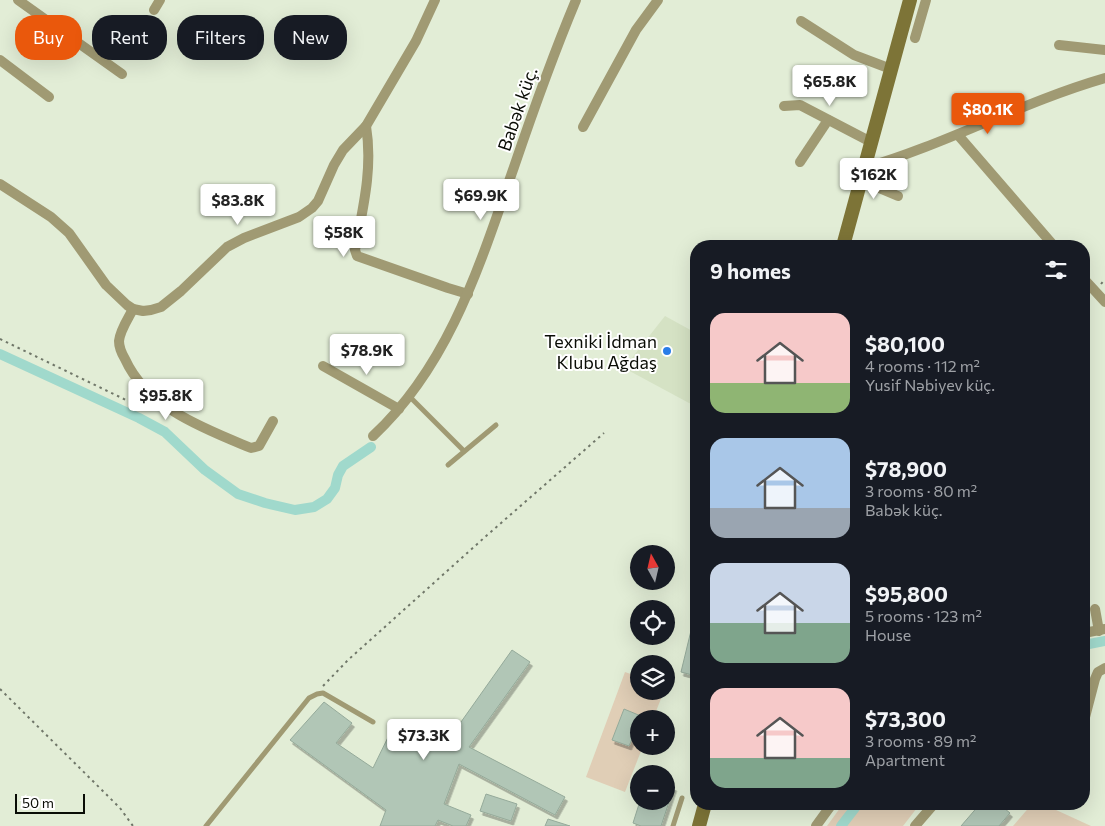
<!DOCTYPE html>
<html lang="en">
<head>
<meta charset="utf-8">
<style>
  :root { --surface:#171b24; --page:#242831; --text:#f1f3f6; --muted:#9ea1a6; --accent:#ea580c }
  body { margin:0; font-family:Commissioner,sans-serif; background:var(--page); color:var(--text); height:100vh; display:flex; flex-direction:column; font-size:19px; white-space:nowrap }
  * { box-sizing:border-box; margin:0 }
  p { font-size:16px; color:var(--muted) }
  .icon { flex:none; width:28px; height:28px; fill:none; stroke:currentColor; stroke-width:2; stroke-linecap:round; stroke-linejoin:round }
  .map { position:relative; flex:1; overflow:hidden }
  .details { position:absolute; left:690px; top:240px; width:400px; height:570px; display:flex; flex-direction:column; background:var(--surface); border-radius:20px; box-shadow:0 5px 20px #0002 }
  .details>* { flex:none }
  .top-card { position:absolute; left:15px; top:15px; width:475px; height:45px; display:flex; gap:10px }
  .needle { width:32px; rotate:352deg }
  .controls { position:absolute; left:630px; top:545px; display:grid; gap:10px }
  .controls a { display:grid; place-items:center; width:45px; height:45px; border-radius:50%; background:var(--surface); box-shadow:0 5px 20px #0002; font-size:25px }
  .scale { position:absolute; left:15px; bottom:12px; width:70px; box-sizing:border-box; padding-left:5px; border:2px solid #0a0d06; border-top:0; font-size:14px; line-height:18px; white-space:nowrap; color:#0a0d06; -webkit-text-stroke:4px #fff; paint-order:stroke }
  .price { position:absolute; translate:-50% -42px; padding:0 11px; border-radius:5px; background:#fff; color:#222; font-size:16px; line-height:32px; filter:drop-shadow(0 1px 2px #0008) }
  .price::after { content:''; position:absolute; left:50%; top:30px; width:15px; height:11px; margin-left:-8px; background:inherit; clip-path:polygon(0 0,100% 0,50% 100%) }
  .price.current { background:var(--accent); color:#fff }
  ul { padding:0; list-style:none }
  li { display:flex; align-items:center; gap:15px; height:125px; padding:0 20px }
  li span { display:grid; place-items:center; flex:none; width:140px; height:100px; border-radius:15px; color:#555 }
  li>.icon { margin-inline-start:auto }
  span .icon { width:60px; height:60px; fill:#fffc; stroke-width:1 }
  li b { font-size:21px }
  h2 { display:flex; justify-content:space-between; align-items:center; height:60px; padding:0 20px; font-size:21px }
  .tag { padding:0 18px; border-radius:20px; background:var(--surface); box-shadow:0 5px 20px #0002; font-size:18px; line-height:45px }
  .tag.current { background:var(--accent); color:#fff }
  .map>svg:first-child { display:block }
  .built { fill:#d5e2c4 }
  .green { fill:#e0ceb6 }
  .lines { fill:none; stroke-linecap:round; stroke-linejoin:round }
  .canal { stroke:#a0d9cc; stroke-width:10 }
  .building { fill:#b1c6b6; stroke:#95aa9a; filter:url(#shadow) }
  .path { stroke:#707769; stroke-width:2; stroke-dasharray:2.5 4; stroke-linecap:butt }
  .service { stroke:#a09a73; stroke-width:5 }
  .minor { stroke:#a09a73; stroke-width:10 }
  .secondary { stroke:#7d7437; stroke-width:14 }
  .poi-dot { fill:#297de8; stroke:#fff; stroke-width:2 }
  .labels { text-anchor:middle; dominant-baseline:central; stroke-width:4; stroke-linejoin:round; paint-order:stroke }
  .street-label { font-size:18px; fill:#0a0d06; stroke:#fff }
  .poi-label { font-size:18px; fill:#0a0d06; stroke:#fff; text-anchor:end }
</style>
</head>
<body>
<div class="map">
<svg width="1105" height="826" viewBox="0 0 1105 826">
  <defs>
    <filter id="shadow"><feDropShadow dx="2.5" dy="4" stdDeviation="0" flood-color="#0004"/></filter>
  </defs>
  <rect width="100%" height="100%" fill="#e2edd6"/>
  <polygon class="built" points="665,316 696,333 696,406 689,403 624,368"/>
  <g class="green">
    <polygon points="625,672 639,677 639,691 664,691 653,719 639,719 639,746 643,746 625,792 586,777"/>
    <polygon points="843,804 920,804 903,826 827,826"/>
    <polygon points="1032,804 1043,804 1091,826 1013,826"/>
  </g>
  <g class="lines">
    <g class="canal">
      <polyline points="0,354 139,418 165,432 205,470 238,494 265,503 295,510 314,507 327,499 335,488 338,475 343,466 371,447"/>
      <polyline points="1084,645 1105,641"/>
      <polyline points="841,826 858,804"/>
    </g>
  </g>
  <g class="building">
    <polygon points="696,610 696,676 681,672"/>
    <polygon points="512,650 530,662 469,747 565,797 555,815 459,764 444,804 471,815 466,826 453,826 438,820 435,826 380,826 386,810 290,740 324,702 352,723 336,743 373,768 395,723 444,746"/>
    <polygon points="624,709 641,716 639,719 639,723 629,746 612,740"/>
    <polygon points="666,784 674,787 661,826 641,826 633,823 640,801 666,801"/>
    <polygon points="486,794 517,804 511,821 480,811"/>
    <polygon points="980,804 999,804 1010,813 999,826 961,826"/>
    <polygon points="548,819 570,826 545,826"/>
  </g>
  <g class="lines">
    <g class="path">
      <polyline points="1101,284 1105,279"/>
      <polyline points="0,339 126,400"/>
      <polyline points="323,686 348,660 485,537 604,433"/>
      <polyline points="0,689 120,808 133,826"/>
    </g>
    <g class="service">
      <polyline points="410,397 464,451"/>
      <polyline points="448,465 496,425"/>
      <polyline points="206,826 309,698 317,694 323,693 373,722"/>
      <polyline points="673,826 682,798"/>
    </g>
    <g class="minor">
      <polyline points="18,0 122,74"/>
      <polyline points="154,10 160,0"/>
      <polyline points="801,21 854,55 891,69"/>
      <polyline points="915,38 926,0"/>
      <polyline points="1059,45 1105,50"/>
      <polyline points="0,60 49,97"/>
      <polyline points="784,106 800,105 871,142"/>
      <path d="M 366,126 C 373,168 363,208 355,250 L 357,256 L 448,288 L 468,294"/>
      <polyline points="583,127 636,30 658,0"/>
      <polyline points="958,135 1054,246"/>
      <polyline points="800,162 828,120"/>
      <path d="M 864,168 C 947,144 1022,102 1105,78"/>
      <polyline points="860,180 898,196"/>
      <polyline points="0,184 51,217 69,233 106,285 127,305 133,309 143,311 151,310 161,307 181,291 227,247 244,238 299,217 312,208 318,201 334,165 343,150 366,126 416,41 435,0"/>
      <polyline points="1084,279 1105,302"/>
      <path d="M 133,309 C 128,319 120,330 119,341 C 119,347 122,354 125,359 C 147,408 205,429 251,448 L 259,446 L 273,421"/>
      <polyline points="323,366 399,409"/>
      <path d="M 373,436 C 450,364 480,264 514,167 C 533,111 553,55 576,0"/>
      <polyline points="1095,609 1099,631"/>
      <polyline points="1084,633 1105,629"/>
      <polyline points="1084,721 1095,679 1098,672 1105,668"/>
      <polyline points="816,826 832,804"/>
      <polyline points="915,826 934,804"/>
    </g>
    <g class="secondary">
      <polyline points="843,246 910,0"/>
      <polyline points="699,826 705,804"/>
    </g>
  </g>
  <circle class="poi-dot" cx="667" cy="351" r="5"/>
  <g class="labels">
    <g class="street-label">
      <text transform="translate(517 109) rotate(-71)">Babək küç.</text>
    </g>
    <g class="poi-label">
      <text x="657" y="341">Texniki İdman<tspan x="657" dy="21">Klubu Ağdaş</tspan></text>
    </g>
  </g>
</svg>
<div class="controls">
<a><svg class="needle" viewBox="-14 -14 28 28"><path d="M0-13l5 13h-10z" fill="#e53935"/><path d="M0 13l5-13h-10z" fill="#9ea1a6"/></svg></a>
<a><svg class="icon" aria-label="locate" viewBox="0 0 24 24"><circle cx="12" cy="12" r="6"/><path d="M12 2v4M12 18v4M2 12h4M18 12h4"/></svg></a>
<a><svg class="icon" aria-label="layers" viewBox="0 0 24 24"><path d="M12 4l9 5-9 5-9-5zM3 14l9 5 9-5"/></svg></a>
<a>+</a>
<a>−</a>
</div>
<div class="scale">50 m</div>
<b class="price" style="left:830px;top:107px">$65.8K</b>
<b class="price current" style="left:988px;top:135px">$80.1K</b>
<b class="price" style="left:874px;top:200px">$162K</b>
<b class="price" style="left:481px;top:221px">$69.9K</b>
<b class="price" style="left:238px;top:226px">$83.8K</b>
<b class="price" style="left:344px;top:258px">$58K</b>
<b class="price" style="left:367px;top:376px">$78.9K</b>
<b class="price" style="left:166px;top:421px">$95.8K</b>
<b class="price" style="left:424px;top:761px">$73.3K</b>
<div class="top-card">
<a class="tag current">Buy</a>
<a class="tag">Rent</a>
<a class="tag">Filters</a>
<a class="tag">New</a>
</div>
<section class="details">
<h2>9 homes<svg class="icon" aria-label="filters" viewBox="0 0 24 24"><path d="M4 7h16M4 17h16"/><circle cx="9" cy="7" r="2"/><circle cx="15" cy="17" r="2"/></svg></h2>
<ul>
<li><span style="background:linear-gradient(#f6c9c9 70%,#8fb573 0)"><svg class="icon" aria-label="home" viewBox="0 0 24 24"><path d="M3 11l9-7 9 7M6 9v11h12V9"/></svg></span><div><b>$80,100</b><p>4 rooms · 112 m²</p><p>Yusif Nəbiyev küç.</p></div></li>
<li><span style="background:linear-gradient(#a9c7e8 70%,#9aa5b1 0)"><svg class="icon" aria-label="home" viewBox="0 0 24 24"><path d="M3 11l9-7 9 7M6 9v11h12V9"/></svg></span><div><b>$78,900</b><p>3 rooms · 80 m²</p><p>Babək küç.</p></div></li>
<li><span style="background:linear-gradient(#c9d6e8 60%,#7fa58c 0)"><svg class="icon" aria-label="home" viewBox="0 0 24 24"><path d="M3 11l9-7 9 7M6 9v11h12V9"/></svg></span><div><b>$95,800</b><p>5 rooms · 123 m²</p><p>House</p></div></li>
<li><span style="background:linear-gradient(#f6c9c9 70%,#7fa58c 0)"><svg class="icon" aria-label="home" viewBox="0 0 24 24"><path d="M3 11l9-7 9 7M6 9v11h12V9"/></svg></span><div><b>$73,300</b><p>3 rooms · 89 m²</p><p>Apartment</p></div></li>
</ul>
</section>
</div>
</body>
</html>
